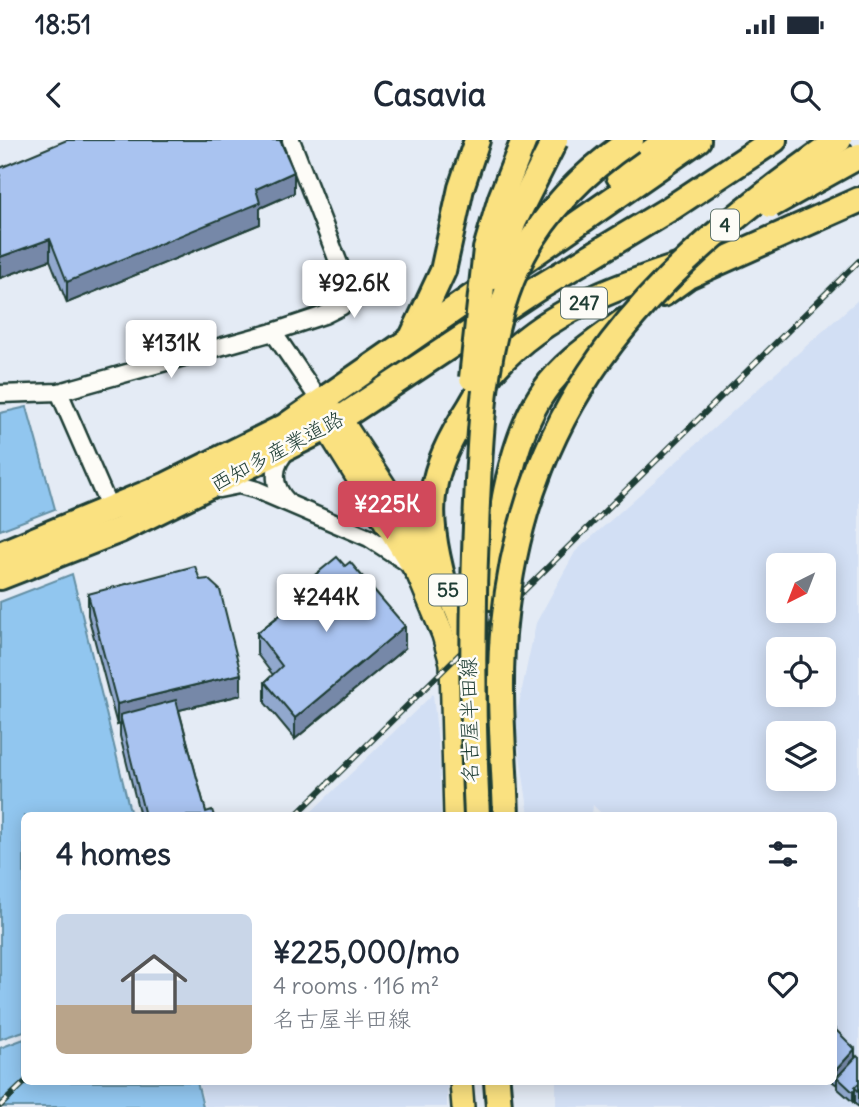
<!DOCTYPE html>
<html lang="en">
<head>
<meta charset="utf-8">
<style>
  :root { --surface:#fff; --page:#f2f2f3; --text:#1f2937; --muted:#747a83; --line:#e0e1e3; --accent:#d1495b }
  body { margin:0; font-family:Delius,"Klee One",sans-serif; background:var(--page); color:var(--text); height:100vh; display:flex; flex-direction:column; font-size:26px; white-space:nowrap }
  * { box-sizing:border-box; margin:0 }
  p { font-size:23px; color:var(--muted) }
  .icon { flex:none; width:38px; height:38px; fill:none; stroke:currentColor; stroke-width:2; stroke-linecap:round; stroke-linejoin:round }
  .map { position:relative; flex:1; overflow:hidden }
  .drawer { position:absolute; left:21px; top:672px; width:816px; height:273px; display:flex; flex-direction:column; background:var(--surface); border-radius:10px; box-shadow:0 4px 18px #0003 }
  .drawer>* { flex:none }
  .needle { width:46px; rotate:222deg }
  .fabs { position:absolute; left:766px; top:413px; display:grid; gap:14px }
  .fabs a { display:grid; place-items:center; width:70px; height:70px; border-radius:10px; background:var(--surface); box-shadow:0 4px 18px #0003; font-size:35px }
  .price { position:absolute; translate:-50% -60px; padding:0 16px; border-radius:7px; background:#fff; color:#222; font-size:23px; line-height:46px; filter:drop-shadow(0 2px 4px #0008) }
  .price::after { content:''; position:absolute; left:50%; top:42px; width:21px; height:16px; margin-left:-10px; background:inherit; clip-path:polygon(0 0,100% 0,50% 100%) }
  .price.selected { background:var(--accent); color:#fff }
  ul { padding:0; list-style:none }
  li { display:flex; align-items:center; gap:21px; height:175px; padding:0 35px }
  li+li { border-top:2px solid var(--line) }
  li span { display:grid; place-items:center; flex:none; width:196px; height:140px; border-radius:10px; color:#555 }
  li>.icon { margin-inline-start:auto }
  span .icon { width:84px; height:84px; fill:#fffc; stroke-width:1 }
  li b { font-size:30px }
  h2 { display:flex; justify-content:space-between; align-items:center; height:84px; padding:0 35px; font-size:30px }
  .status { display:flex; justify-content:space-between; align-items:center; height:49px; padding:0 35px; background:var(--surface); direction:ltr }
  .status svg { height:19px; fill:currentColor }
  header { display:flex; justify-content:space-between; align-items:center; height:91px; padding:0 35px; background:var(--surface); font-size:32px; font-weight:700 }
  .map>svg:first-child { display:block }
  .built { fill:#d2dff4; fill-rule:evenodd }
  .water { fill:#91c6ef; stroke:#638fa4; stroke-width:2 }
  .lines { fill:none; stroke-linecap:round; stroke-linejoin:round }
  .minor-casing { stroke:#1f3d34; stroke-width:21 }
  .major-casing { stroke:#1f3d34; stroke-width:26 }
  .highway-casing { stroke:#1f3d34; stroke-width:30 }
  .minor { stroke:#fdfcf7; stroke-width:16 }
  .major { stroke:#fae180; stroke-width:21 }
  .highway { stroke:#fae180; stroke-width:24 }
  .rail-casing { stroke:#1f3d34; stroke-width:6 }
  .rail { stroke:#fdfcf7; stroke-width:3.5; stroke-dasharray:10; stroke-linecap:butt }
  .highway-bridge-casing { stroke:#1f3d34; stroke-width:30; stroke-linecap:butt }
  .highway-bridge { stroke:#fae180; stroke-width:24 }
  .wall { fill:#91a8ce; stroke:#1f3d34; stroke-width:2 }
  .shaded-wall { fill:#7688a8; stroke:#1f3d34; stroke-width:2 }
  .building { fill:#a9c3f0; stroke:#1f3d34; stroke-width:2 }
  .labels { text-anchor:middle; dominant-baseline:central; stroke-width:5; stroke-linejoin:round; paint-order:stroke }
  .shield { fill:#fdfcf7; stroke:#62766e; stroke-width:2 }
  .shield-label { font-size:19px; font-weight:bold; fill:#1f3d34 }
  .street-label { font-size:21px; fill:#1f3d34; stroke:#fdfcf7 }
</style>
</head>
<body>
<div class="status"><b>18:51</b><svg viewBox="0 0 49 12"><path d="M0 12V9h3v3zM5 12V6h3v6zM10 12V3h3v9zM15 12V0h3v12zM26 1h20v11H26zM47 4h2v5h-2z"/></svg></div>
<header><svg class="icon" aria-label="back" viewBox="0 0 24 24"><path d="M15 5l-7 7 7 7"/></svg>Casavia<svg class="icon" aria-label="search" viewBox="0 0 24 24"><circle cx="10" cy="10" r="6"/><path d="M15 15l6 6"/></svg></header>
<div class="map">
<svg width="859" height="967" viewBox="0 0 859 967">
  <rect width="100%" height="100%" fill="#e4ebf5"/>
  <filter id="ink" filterUnits="userSpaceOnUse"><feTurbulence type="fractalNoise" baseFrequency=".0143" numOctaves="2"/><feDisplacementMap in="SourceGraphic" scale="14" xChannelSelector="R" yChannelSelector="G"/><feConvolveMatrix kernelMatrix="1 2 1 2 8 2 1 2 1" color-interpolation-filters="sRGB"/></filter>
  <g filter="url(#ink)">
    <g class="built">
      <path d="M 859,159 L 859,917 L 856,920 L 833,897 L 833,676 L 604,676 L 593,665 L 592,675 L 529,675 L 515,582 L 536,483 L 575,412 ZM 779,425 L 824,425 L 824,471 L 779,471 ZM 779,509 L 824,509 L 824,555 L 779,555 ZM 779,593 L 824,593 L 824,639 L 779,639 Z"/>
      <polygon points="433,554 439,613 441,675 308,675"/>
      <polygon points="833,900 859,967 556,967 556,942 833,942"/>
      <polygon points="199,942 447,942 447,967 205,967"/>
    </g>
    <g class="water">
      <polygon points="27,267 55,369 0,390 0,273"/>
      <polygon points="72,434 131,675 24,676 24,891 0,899 0,462"/>
      <polygon points="24,899 24,942 197,942 203,967 0,967 0,908"/>
    </g>
    <g class="lines">
      <defs>
        <g id="minor">
          <polyline points="273,192 320,261"/>
          <polyline points="59,252 110,369"/>
          <polyline points="0,254 59,252 273,192 324,175 342,166 349,154 343,134 291,0"/>
          <polyline points="219,349 239,345 257,350 369,398 406,422"/>
          <path d="M 288,362 C 271,345 272,325 289,309"/>
        </g>
        <g id="major">
          <path d="M 330,270 L 341,279 C 373,330 467,459 467,513"/>
          <polyline points="323,273 326,288 418,435 443,495 451,523 455,676"/>
          <polyline points="461,942 463,967"/>
        </g>
        <g id="highway">
          <polyline points="619,36 667,0"/>
          <polyline points="663,154 688,136 859,60"/>
          <polyline points="413,195 443,131 461,48 477,0"/>
          <polyline points="0,414 167,345 284,287 698,0"/>
          <polyline points="0,437 120,390 326,288 535,150 671,68 774,0"/>
          <path d="M 444,444 C 424,368 427,334 470,267 C 478,254 485,239 496,227 C 545,172 617,146 686,124"/>
          <path d="M 491,457 C 497,397 508,301 544,251 C 564,222 596,202 624,181"/>
          <polyline points="488,572 496,669"/>
          <polyline points="497,942 499,967"/>
        </g>
      </defs>
      <use href="#minor" class="minor-casing"/>
      <use href="#major" class="major-casing"/>
      <use href="#highway" class="highway-casing"/>
      <use href="#minor" class="minor"/>
      <use href="#major" class="major"/>
      <use href="#highway" class="highway"/>
      <defs>
        <g id="rail">
          <polyline points="295,676 859,121"/>
          <polyline points="0,966 25,942"/>
        </g>
      </defs>
      <use href="#rail" class="rail-casing"/>
      <use href="#rail" class="rail"/>
      <defs>
        <g id="highway-bridge">
          <polyline points="771,65 859,16"/>
          <polyline points="494,137 514,81 555,0"/>
          <polyline points="472,238 486,109 501,58 524,0"/>
          <path d="M 477,676 C 472,571 472,468 477,363 C 481,280 484,191 523,115 C 548,68 587,30 631,0"/>
          <path d="M 506,676 C 504,613 497,547 504,484 C 527,251 657,127 839,0"/>
        </g>
      </defs>
      <use href="#highway-bridge" class="highway-bridge-casing"/>
      <use href="#highway-bridge" class="highway-bridge"/>
    </g>
    <g class="wall">
      <polygon points="0,28 294,53 260,68 260,84 67,163 50,120 0,138"/>
      <polygon points="88,454 241,555 179,570 206,672 214,676 140,676 120,596 120,584 117,585 88,475"/>
      <polygon points="282,462 405,508 295,599 265,563 265,542 273,535 257,514 257,493 282,473"/>
      <polygon points="833,887 855,918 859,918 859,967 855,964 855,961 853,962 837,948 837,945 833,942"/>
    </g>
    <g class="shaded-wall">
      <polygon points="294,32 294,53 260,68 260,84 67,163 67,142 256,49"/>
      <polygon points="50,99 50,120 0,138 0,117"/>
      <polygon points="405,486 405,508 295,599 295,578"/>
      <polygon points="241,534 241,555 122,584 120,575 120,584 117,585 117,564"/>
      <polygon points="855,909 855,925 837,937 837,945 837,929"/>
      <polygon points="855,950 855,961 853,962 853,952"/>
    </g>
    <g class="building">
      <polygon points="67,0 280,0 294,32 256,49 260,63 67,142 50,99 0,117 0,28"/>
      <polygon points="337,417 345,426 350,422 405,486 295,578 265,542 282,526 257,493 288,469 282,462"/>
      <polygon points="195,426 200,440 208,439 220,450 241,534 117,564 88,454"/>
      <polygon points="176,560 206,672 212,670 214,676 145,676 120,575"/>
      <polygon points="833,887 855,909 837,929 833,926"/>
      <polygon points="857,916 859,918 859,943 855,947 855,950 853,952 837,937"/>
      <polygon points="859,943 859,952 855,947"/>
    </g>
  </g>
  <g class="labels">
    <g class="shield">
      <rect x="711" y="69.5" width="28" height="31" rx="5"/>
      <rect x="561" y="147.5" width="46" height="31" rx="5"/>
      <rect x="429" y="434.5" width="38" height="31" rx="5"/>
    </g>
    <g class="shield-label">
      <text x="725" y="85">4</text>
      <text x="584" y="163">247</text>
      <text x="448" y="450">55</text>
    </g>
    <g class="street-label">
      <text transform="translate(277 311) rotate(-28)">西知多産業道路</text>
      <text transform="translate(469 580) rotate(-91)">名古屋半田線</text>
    </g>
  </g>
</svg>
<div class="fabs">
<a><svg class="needle" viewBox="-14 -14 28 28"><path d="M0-13l5 13h-10z" fill="#e53935"/><path d="M0 13l5-13h-10z" fill="#747a83"/></svg></a>
<a><svg class="icon" aria-label="locate" viewBox="0 0 24 24"><circle cx="12" cy="12" r="6"/><path d="M12 2v4M12 18v4M2 12h4M18 12h4"/></svg></a>
<a><svg class="icon" aria-label="layers" viewBox="0 0 24 24"><path d="M12 4l9 5-9 5-9-5zM3 14l9 5 9-5"/></svg></a>
</div>
<b class="price" style="left:354px;top:180px">¥92.6K</b>
<b class="price" style="left:171px;top:240px">¥131K</b>
<b class="price selected" style="left:387px;top:401px">¥225K</b>
<b class="price" style="left:326px;top:494px">¥244K</b>
<section class="drawer">
<h2>4 homes<svg class="icon" aria-label="filters" viewBox="0 0 24 24"><path d="M4 7h16M4 17h16"/><circle cx="9" cy="7" r="2"/><circle cx="15" cy="17" r="2"/></svg></h2>
<ul>
<li><span style="background:linear-gradient(#c9d6e8 65%,#b9a48a 0)"><svg class="icon" aria-label="home" viewBox="0 0 24 24"><path d="M3 11l9-7 9 7M6 9v11h12V9"/></svg></span><div><b>¥225,000/mo</b><p>4 rooms · 116 m²</p><p>名古屋半田線</p></div><svg class="icon" aria-label="heart" viewBox="0 0 24 24"><path d="M12 20l-8-8c-3-5 5-10 8-4 3-6 11-1 8 4z"/></svg></li>
</ul>
</section>
</div>
</body>
</html>
